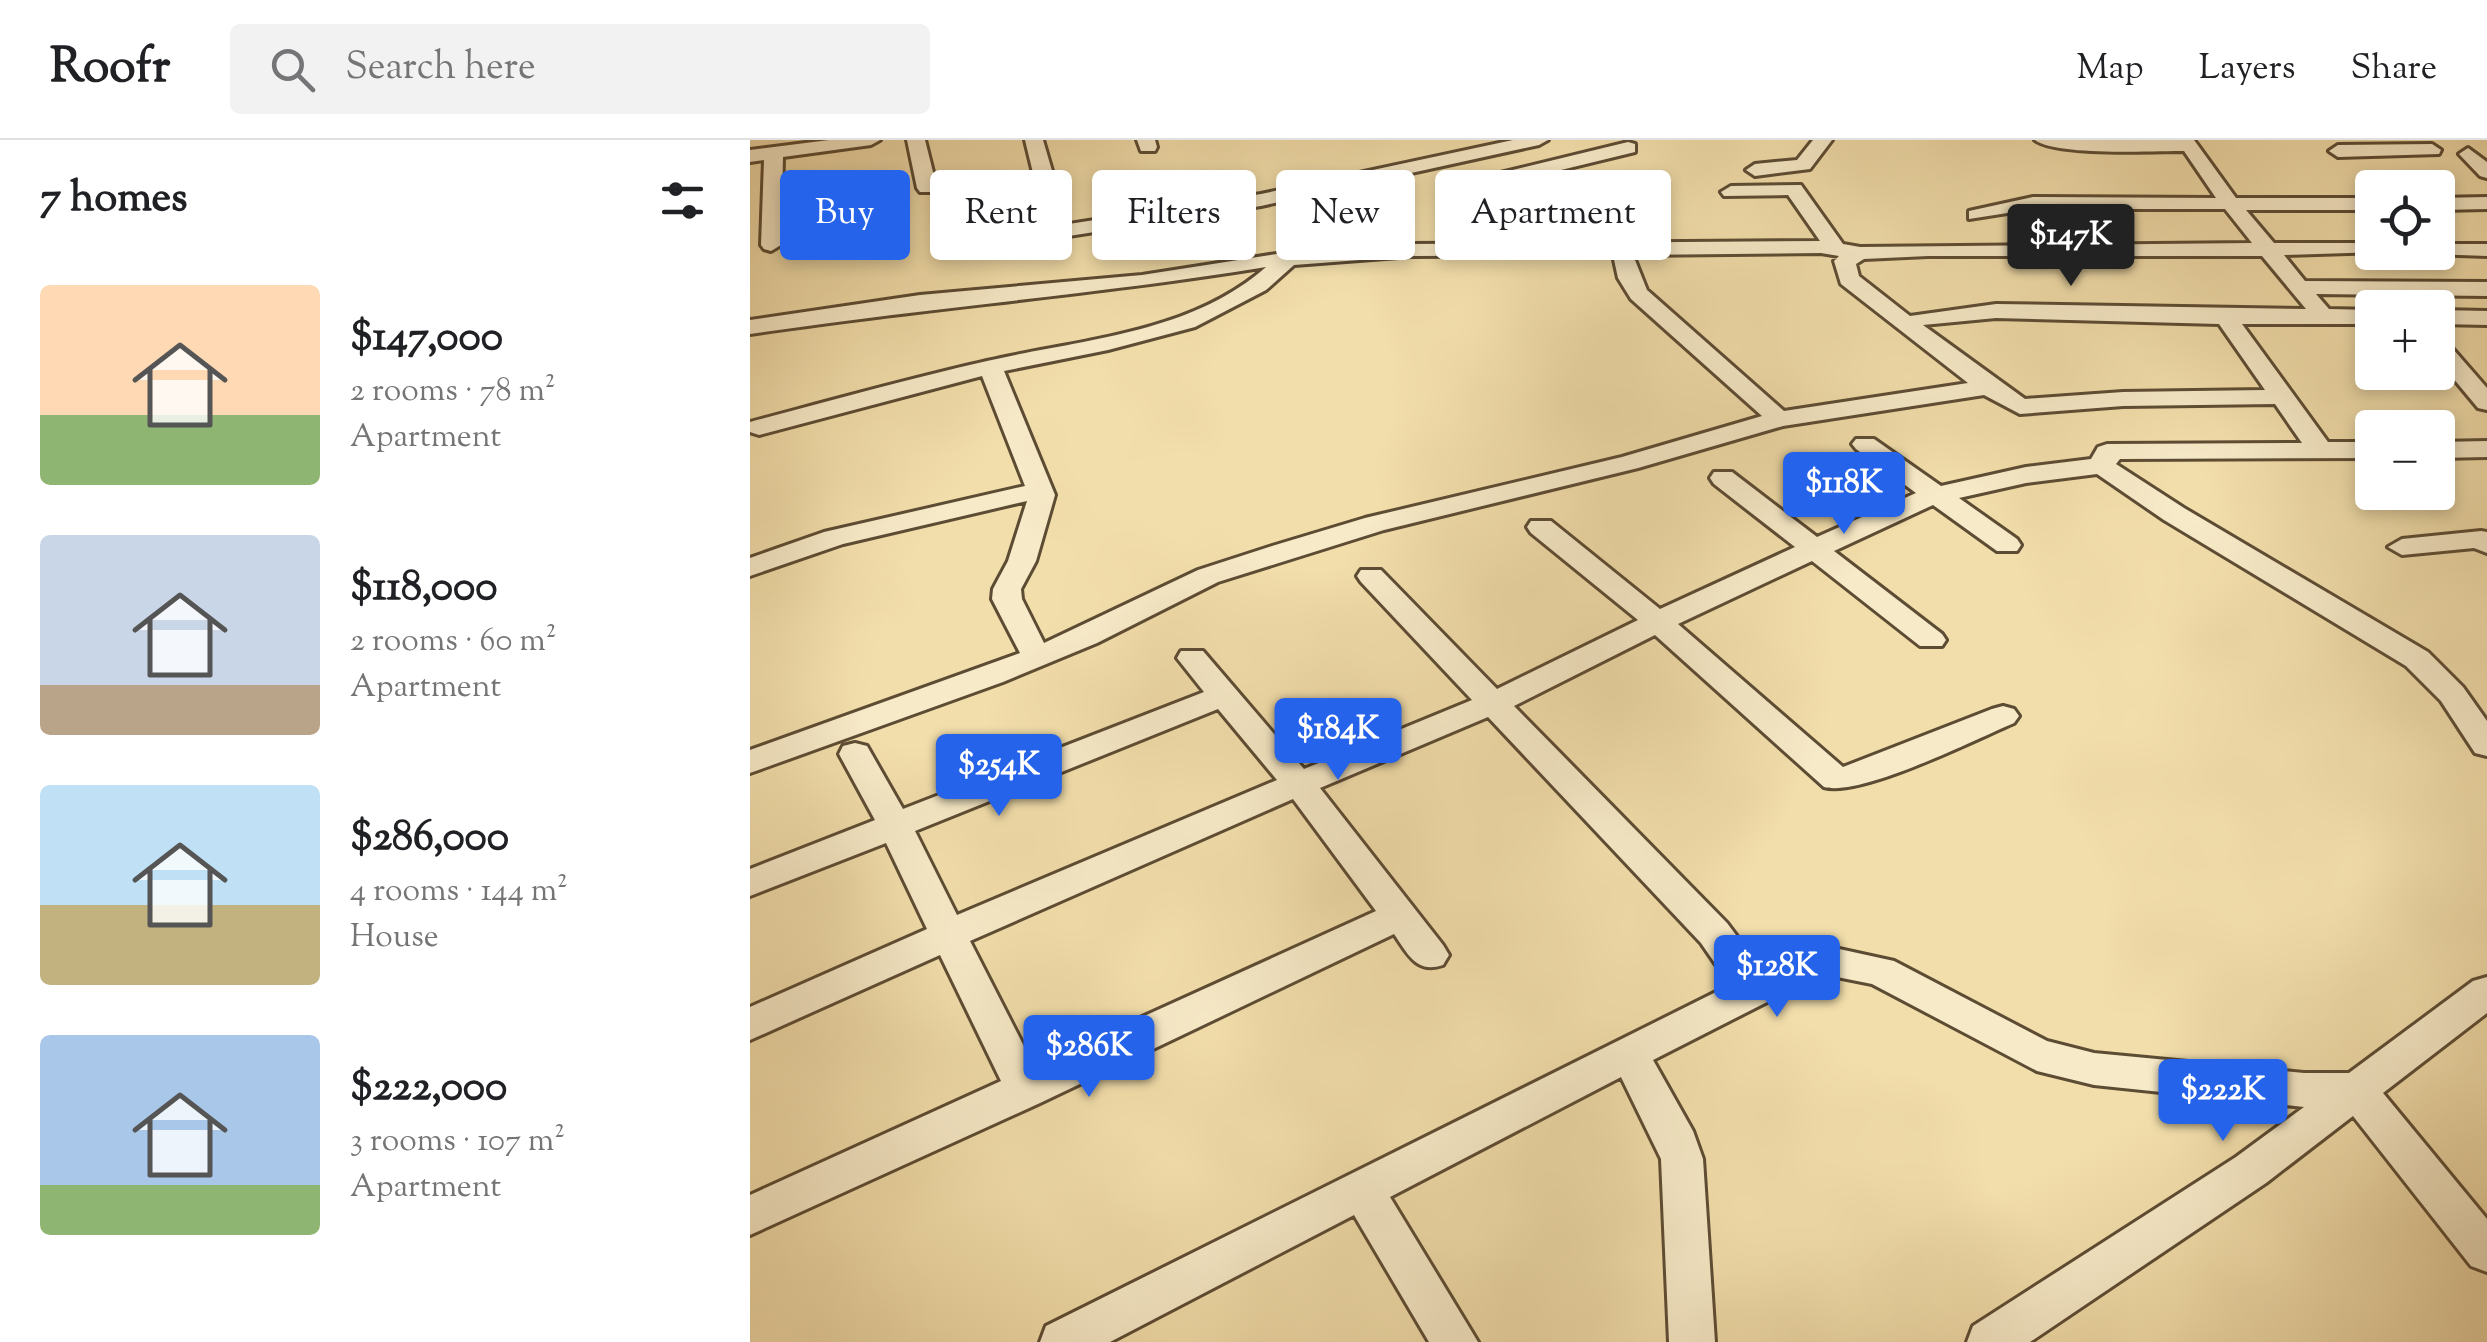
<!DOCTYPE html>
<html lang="en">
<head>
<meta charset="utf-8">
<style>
  :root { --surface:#fff; --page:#f2f2f2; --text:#202124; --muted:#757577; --line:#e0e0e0; --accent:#2563eb }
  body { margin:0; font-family:"Sorts Mill Goudy",serif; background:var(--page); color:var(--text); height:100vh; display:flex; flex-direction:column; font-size:38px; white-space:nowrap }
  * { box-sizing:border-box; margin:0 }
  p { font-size:32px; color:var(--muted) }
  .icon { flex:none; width:55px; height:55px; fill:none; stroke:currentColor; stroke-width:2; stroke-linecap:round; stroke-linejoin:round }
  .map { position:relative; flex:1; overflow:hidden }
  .drawer { display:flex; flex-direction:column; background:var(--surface); width:750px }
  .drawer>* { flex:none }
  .banner { position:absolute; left:30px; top:30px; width:950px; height:90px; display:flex; gap:20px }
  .controls { position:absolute; left:1605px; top:30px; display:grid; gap:20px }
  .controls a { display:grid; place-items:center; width:100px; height:100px; border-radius:10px; background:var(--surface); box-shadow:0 5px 15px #0003; font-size:50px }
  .price { position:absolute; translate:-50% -85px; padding:0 22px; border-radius:10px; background:var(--accent); color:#fff; font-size:32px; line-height:65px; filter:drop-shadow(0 2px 5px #0008) }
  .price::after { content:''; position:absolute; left:50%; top:60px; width:30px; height:22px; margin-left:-15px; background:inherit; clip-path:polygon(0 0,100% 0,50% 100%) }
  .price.selected { background:#222; color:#fff }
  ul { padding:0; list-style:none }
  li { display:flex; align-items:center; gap:30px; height:250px; padding:0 40px }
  li span { display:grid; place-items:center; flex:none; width:280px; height:200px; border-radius:10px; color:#555 }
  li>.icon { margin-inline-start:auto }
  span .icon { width:120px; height:120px; fill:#fffc; stroke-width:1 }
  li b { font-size:42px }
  h2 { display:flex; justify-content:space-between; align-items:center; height:120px; padding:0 40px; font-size:42px }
  .pill { padding:0 35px; border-radius:10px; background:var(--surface); box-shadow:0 5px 15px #0003; font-size:35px; line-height:90px }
  .pill.selected { background:var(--accent); color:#fff }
  header { display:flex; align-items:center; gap:60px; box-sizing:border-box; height:140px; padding:0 50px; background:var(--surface); border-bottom:2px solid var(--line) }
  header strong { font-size:48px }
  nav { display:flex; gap:55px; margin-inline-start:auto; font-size:35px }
  .search { width:700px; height:90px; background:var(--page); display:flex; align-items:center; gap:25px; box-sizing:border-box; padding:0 35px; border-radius:10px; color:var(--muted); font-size:38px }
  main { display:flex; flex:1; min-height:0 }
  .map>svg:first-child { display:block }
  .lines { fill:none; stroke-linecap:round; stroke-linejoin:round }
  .minor-casing { stroke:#5d4c34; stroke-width:6 }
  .minor { fill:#f7eac8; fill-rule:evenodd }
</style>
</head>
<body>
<header>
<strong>Roofr</strong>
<div class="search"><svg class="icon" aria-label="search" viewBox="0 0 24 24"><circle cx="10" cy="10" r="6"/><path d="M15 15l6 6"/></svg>Search here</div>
<nav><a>Map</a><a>Layers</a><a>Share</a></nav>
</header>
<main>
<section class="drawer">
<h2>7 homes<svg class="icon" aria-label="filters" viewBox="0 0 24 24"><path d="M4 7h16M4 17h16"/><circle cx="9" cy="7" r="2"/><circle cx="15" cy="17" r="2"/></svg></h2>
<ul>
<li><span style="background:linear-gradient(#ffd9b3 65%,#8fb573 0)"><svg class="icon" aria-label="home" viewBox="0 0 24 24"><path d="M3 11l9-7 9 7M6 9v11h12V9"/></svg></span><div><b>$147,000</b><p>2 rooms · 78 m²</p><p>Apartment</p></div></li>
<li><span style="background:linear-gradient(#c9d6e8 75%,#b9a48a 0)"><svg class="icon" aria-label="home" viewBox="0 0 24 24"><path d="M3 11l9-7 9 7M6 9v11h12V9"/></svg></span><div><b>$118,000</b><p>2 rooms · 60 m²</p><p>Apartment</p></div></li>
<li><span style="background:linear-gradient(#bfe0f5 60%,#c2b280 0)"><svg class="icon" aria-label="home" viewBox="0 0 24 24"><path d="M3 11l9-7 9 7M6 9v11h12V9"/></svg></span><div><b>$286,000</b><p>4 rooms · 144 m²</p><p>House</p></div></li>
<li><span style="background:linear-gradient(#a9c7e8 75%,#8fb573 0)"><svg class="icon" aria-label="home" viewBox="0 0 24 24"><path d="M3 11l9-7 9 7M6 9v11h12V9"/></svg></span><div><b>$222,000</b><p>3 rooms · 107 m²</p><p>Apartment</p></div></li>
</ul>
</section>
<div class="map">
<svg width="1737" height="1202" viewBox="0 0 1737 1202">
  <rect width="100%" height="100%" fill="#f2deab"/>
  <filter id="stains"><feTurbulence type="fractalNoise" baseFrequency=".002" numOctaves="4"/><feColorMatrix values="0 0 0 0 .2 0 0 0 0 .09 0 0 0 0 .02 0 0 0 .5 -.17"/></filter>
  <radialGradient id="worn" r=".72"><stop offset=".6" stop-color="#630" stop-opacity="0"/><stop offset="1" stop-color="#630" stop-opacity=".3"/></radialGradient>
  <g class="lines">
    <defs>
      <g id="minor">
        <polygon points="79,0 130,0 121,5 33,17 31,105 21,111 14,109 11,105 14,20 0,22 0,10"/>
        <polygon points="157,0 175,0 187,48 184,52 170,52 167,48"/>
        <polygon points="275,0 293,0 305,41 302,45 295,47 285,41"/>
        <polygon points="387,0 405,0 407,7 405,11 391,11"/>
        <polygon points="763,0 798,0 789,5 511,66 197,115 187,109 197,103 511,54"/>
        <polygon points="1063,0 1082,0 1060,29 1005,36 996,30 1005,24 1047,20"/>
        <path d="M 1285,0 L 1444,0 L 1486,58 L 1622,58 L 1622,70 L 1496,70 L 1524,103 L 1622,103 L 1622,112 L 1630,112 L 1534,115 L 1555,141 L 1737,142 L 1737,156 L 1566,154 L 1579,169 L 1622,170 L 1622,184 L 1492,184 L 1578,302 L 1622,302 L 1622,318 L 1370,319 L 1366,324 L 1434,368 L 1678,512 L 1713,547 L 1737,581 L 1737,616 L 1725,613 L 1691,561 L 1656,526 L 1414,380 L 1347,334 L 1276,343 L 1209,358 L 1267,399 L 1271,405 L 1267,411 L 1247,411 L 1183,365 L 1084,411 L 1192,494 L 1196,500 L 1192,506 L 1170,506 L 1062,421 L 928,484 L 1093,627 L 1242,569 L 1253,566 L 1264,569 L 1269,576 L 1264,583 C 1224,600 1111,657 1074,647 L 905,495 L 764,566 L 977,783 L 1013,831 L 1080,807 L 1144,821 L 1297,901 L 1344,913 L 1554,933 L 1599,933 L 1723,841 L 1737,837 L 1737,873 L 1633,953 L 1737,1079 L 1737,1132 L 1721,1126 L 1603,976 L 1516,1043 L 1280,1202 L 1217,1202 L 1223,1186 L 1486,1017 L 1554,967 L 1344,945 L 1287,931 L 1122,844 L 1082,836 L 1019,861 L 903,920 L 943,991 L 953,1019 L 965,1202 L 919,1202 L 911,1019 L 871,937 L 640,1057 L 728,1202 L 679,1202 L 604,1075 L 360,1202 L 290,1202 L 296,1186 L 980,845 L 951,803 L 738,577 L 570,648 L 693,805 L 699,815 L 693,825 C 666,834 658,814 644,794 L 290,963 L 0,1095 L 0,1055 L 251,941 L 190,815 L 0,900 L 0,867 L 177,789 L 136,703 L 0,756 L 0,729 L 125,680 L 89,614 L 93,606 L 105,603 L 117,606 L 153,669 L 454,552 L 427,518 L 431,511 L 453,511 L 554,629 L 722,560 L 611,442 L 607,436 L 611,430 L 631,430 L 747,549 L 888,480 L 781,393 L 777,387 L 781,381 L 801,381 L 910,469 L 1045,407 L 964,344 L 960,338 L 964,332 L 982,332 L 1067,397 L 1166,353 L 1106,309 L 1102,304 L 1106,299 L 1124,299 L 1191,346 L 1276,327 L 1341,319 L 1348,307 L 1357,304 L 1552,303 L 1525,264 L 1373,266 L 1270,274 L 1234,255 L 1033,286 L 888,328 L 634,390 L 468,442 L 347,503 L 253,542 L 0,633 L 0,610 L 270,513 L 242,459 L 243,449 L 258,421 L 277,361 L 93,404 L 0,436 L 0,418 L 74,392 L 275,346 L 232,236 L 9,295 L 0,292 L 0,282 C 79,261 158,239 237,221 C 332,199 440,194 516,127 C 345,155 172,168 0,194 L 0,180 L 170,155 L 392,135 L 539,112 L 662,104 L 1070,101 L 1038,55 L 974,56 L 971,52 L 981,46 L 1051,45 L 1093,104 L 1110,107 L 1502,103 L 1475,69 L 1283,69 L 1219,79 L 1219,71 L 1283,57 L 1466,58 L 1434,11 C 1404,11 1305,16 1285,0 ZM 1071,113 L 1089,116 L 1084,121 L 1091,144 L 1218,243 L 1034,271 L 897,150 L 883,115 ZM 863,115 L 868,138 L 881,159 L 1012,276 L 872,317 L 615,378 L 522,406 L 448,430 L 294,503 L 272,459 L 271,449 L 286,421 L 305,355 L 254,231 L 358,210 L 445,187 L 516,150 L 544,125 L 662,116 ZM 1178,116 L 1512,116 L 1556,169 L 1246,164 L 1160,176 L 1109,136 L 1106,124 L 1114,119 ZM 1246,178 L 1469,184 L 1515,250 L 1373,252 L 1275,259 L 1173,185 ZM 468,569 L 527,640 L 207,775 L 165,691 ZM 543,659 L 626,771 L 284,926 L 220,801 Z"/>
        <polygon points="878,2 885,4 885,12 720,52 710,46 713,42"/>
        <polygon points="1682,4 1691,10 1689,14 1588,17 1579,11 1588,5"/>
        <polygon points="1718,8 1737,22 1737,38 1730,36 1709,14"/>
        <polygon points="1737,57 1737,69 1688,70 1688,58"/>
        <polygon points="1688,104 1737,104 1737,116 1681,114 1688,112"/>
        <polygon points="1688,170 1737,171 1737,185 1688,184"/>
        <polygon points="1688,199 1696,201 1737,248 1737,270 1728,268 1688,220"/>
        <polygon points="1737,301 1737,317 1688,318 1688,302"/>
        <polygon points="1731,391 1737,392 1737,413 1724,408 1652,415 1638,407 1652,399"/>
      </g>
    </defs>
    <use href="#minor" class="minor-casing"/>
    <use href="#minor" class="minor"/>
  </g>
  <rect width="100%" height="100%" filter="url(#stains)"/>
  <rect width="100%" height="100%" fill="url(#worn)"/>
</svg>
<div class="controls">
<a><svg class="icon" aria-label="locate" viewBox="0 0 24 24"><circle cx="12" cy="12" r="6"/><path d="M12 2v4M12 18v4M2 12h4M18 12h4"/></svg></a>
<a>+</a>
<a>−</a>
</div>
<b class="price selected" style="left:1321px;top:149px">$147K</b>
<b class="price" style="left:1094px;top:397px">$118K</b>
<b class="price" style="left:588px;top:643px">$184K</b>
<b class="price" style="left:249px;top:679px">$254K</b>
<b class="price" style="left:1027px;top:880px">$128K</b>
<b class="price" style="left:339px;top:960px">$286K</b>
<b class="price" style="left:1473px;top:1004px">$222K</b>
<div class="banner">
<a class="pill selected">Buy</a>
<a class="pill">Rent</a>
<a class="pill">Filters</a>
<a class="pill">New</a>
<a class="pill">Apartment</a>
</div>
</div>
</main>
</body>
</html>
